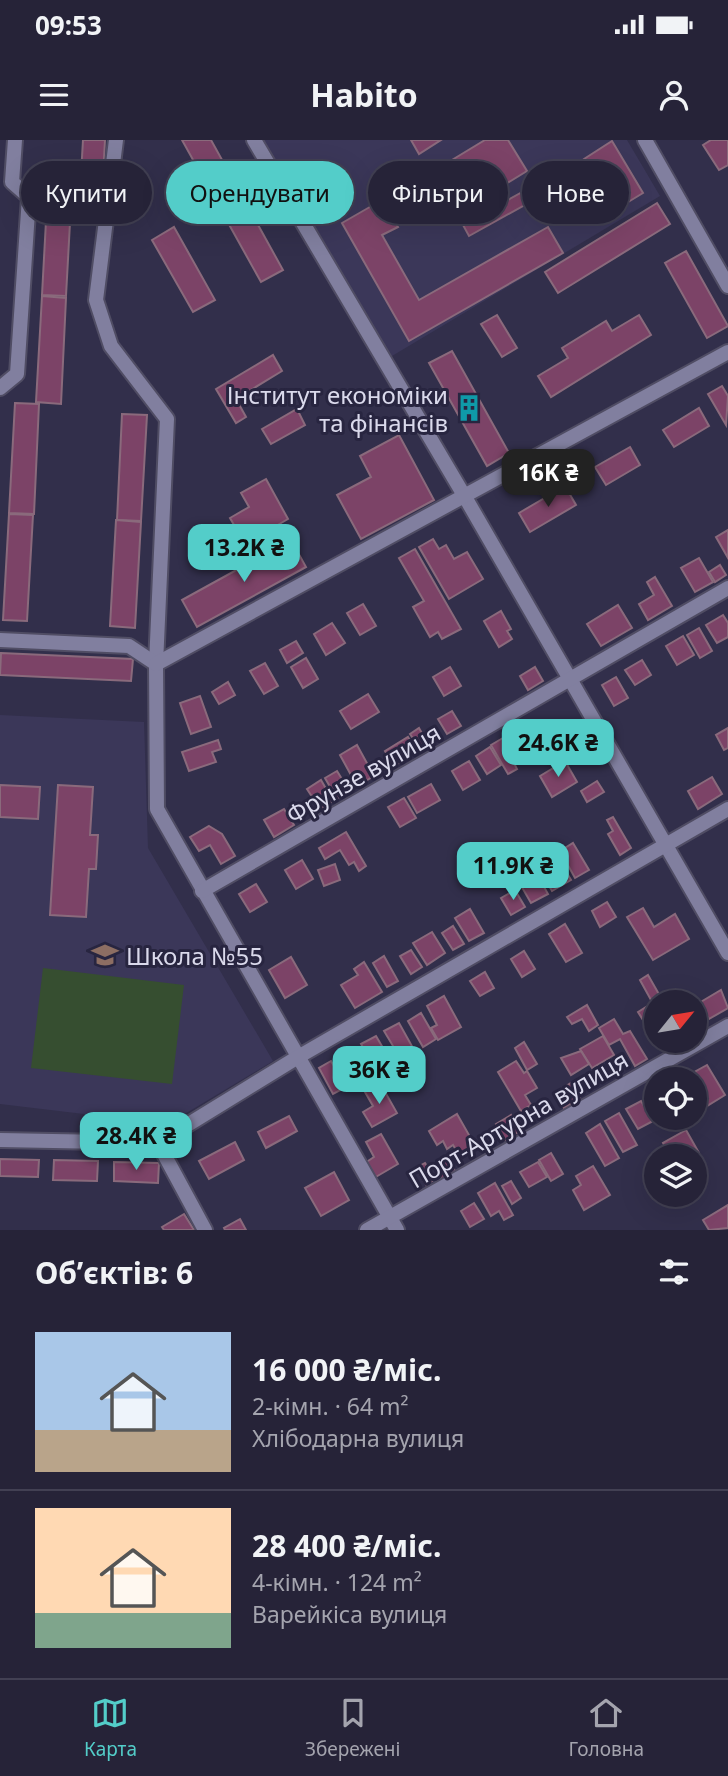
<!DOCTYPE html>
<html lang="uk">
<head>
<meta charset="utf-8">
<style>
  :root { --surface:#262338; --page:#322f43; --text:#f1f3f6; --muted:#a4a4ae; --line:#424053; --accent:#53cdc9 }
  body { margin:0; font-family:"Noto Sans",sans-serif; background:var(--page); color:var(--text); height:100vh; display:flex; flex-direction:column; font-size:26px; white-space:nowrap }
  * { box-sizing:border-box; margin:0 }
  p { font-size:23px; color:var(--muted) }
  .icon { flex:none; width:38px; height:38px; fill:none; stroke:currentColor; stroke-width:2; stroke-linecap:round; stroke-linejoin:round }
  .map { position:relative; height:1090px; overflow:hidden }
  .drawer { display:flex; flex-direction:column; background:var(--surface); flex:1 }
  .drawer>* { flex:none }
  .guide { position:absolute; left:21px; top:21px; width:686px; height:63px; display:flex; gap:14px }
  .needle { width:46px; rotate:60deg }
  .fabs { position:absolute; left:644px; top:850px; display:grid; gap:14px }
  .fabs a { display:grid; place-items:center; width:63px; height:63px; border-radius:50%; background:var(--surface); box-shadow:0 7px 28px #0002,0 0 0 2px var(--line); font-size:35px }
  .price { position:absolute; translate:-50% -60px; padding:0 16px; border-radius:14px; background:var(--accent); color:#111; font-size:23px; line-height:46px; filter:drop-shadow(0 2px 4px #0008) }
  .price::after { content:''; position:absolute; left:50%; top:42px; width:21px; height:16px; margin-left:-10px; background:inherit; clip-path:polygon(0 0,100% 0,50% 100%) }
  .price.selected { background:#222; color:#fff }
  ul { padding:0; list-style:none }
  li { display:flex; align-items:center; gap:21px; height:175px; padding:0 35px }
  li+li { border-top:2px solid var(--line) }
  li span { display:grid; place-items:center; flex:none; width:196px; height:140px; border-radius:0px; color:#555 }
  li>.icon { margin-inline-start:auto }
  span .icon { width:84px; height:84px; fill:#fffc; stroke-width:1 }
  li b { font-size:30px }
  h2 { display:flex; justify-content:space-between; align-items:center; height:84px; padding:0 35px; font-size:30px }
  .chip { padding:0 24px; border-radius:32px; background:var(--surface); box-shadow:0 7px 28px #0002,0 0 0 2px var(--line); font-size:24px; line-height:63px }
  .chip.selected { background:var(--accent); color:#111 }
  .status { display:flex; justify-content:space-between; align-items:center; height:49px; padding:0 35px; background:var(--surface); direction:ltr }
  .status svg { height:19px; fill:currentColor }
  header { display:flex; justify-content:space-between; align-items:center; height:91px; padding:0 35px; background:var(--surface); font-size:32px; font-weight:700 }
  .menu { display:flex; justify-content:space-around; align-items:center; height:98px; border-top:2px solid var(--line); background:var(--surface); font-size:19px; color:var(--muted) }
  .menu a { display:grid; justify-items:center; gap:4px }
  .menu .selected { color:var(--accent) }
  .map>svg:first-child { display:block }
  .built { fill:#3b3759 }
  .green { fill:#364e30 }
  .building { fill:#7c4367; stroke:#8a6a7c; stroke-width:2 }
  .lines { fill:none; stroke-linecap:round; stroke-linejoin:round }
  .street-casing { stroke:#504d64; stroke-width:18 }
  .street { stroke:#817f9f; stroke-width:14 }
  .labels { text-anchor:middle; dominant-baseline:central; stroke-width:6; stroke-linejoin:round; paint-order:stroke }
  .poi-label { font-size:24px; fill:#dad9eb; stroke:#282540; text-anchor:end }
  .street-label { font-size:24px; fill:#dad9eb; stroke:#282540 }
</style>
</head>
<body>
<div class="status"><b>09:53</b><svg viewBox="0 0 49 12"><path d="M0 12V9h3v3zM5 12V6h3v6zM10 12V3h3v9zM15 12V0h3v12zM26 1h20v11H26zM47 4h2v5h-2z"/></svg></div>
<header><svg class="icon" aria-label="menu" viewBox="0 0 24 24"><path d="M4 6h16M4 12h16M4 18h16"/></svg>Habito<svg class="icon" aria-label="person" viewBox="0 0 24 24"><circle cx="12" cy="8" r="4"/><path d="M4 21q1-7 8-7t8 7"/></svg></header>
<div class="map">
<svg width="728" height="1090" viewBox="0 0 728 1090">
  <rect width="100%" height="100%" fill="#322f4b"/>
  <g class="built">
    <polygon points="257,0 627,0 660,56 387,219"/>
    <polygon points="0,575 144,582 148,708 273,921 168,984 0,964"/>
  </g>
  <polygon class="green" points="43,828 184,845 172,944 31,928"/>
  <g class="building">
    <polygon points="83,0 105,0 102,53 80,52"/>
    <polygon points="182,0 211,0 283,130 261,142"/>
    <polygon points="411,0 441,0 419,14"/>
    <polygon points="485,0 508,0 527,31 473,64 447,23"/>
    <polygon points="711,0 728,0 728,25 719,30 703,5"/>
    <polygon points="612,1 643,53 615,70 584,19"/>
    <polygon points="542,41 548,52 469,96 463,85"/>
    <polygon points="48,44 72,46 66,156 42,155"/>
    <polygon points="382,60 398,87 382,95 419,160 548,87 563,113 409,201 342,83"/>
    <polygon points="657,63 670,84 558,153 545,132"/>
    <polygon points="174,87 215,160 193,172 152,100"/>
    <polygon points="686,111 728,186 707,198 665,123"/>
    <polygon points="42,156 66,158 61,264 36,262"/>
    <polygon points="497,175 517,208 502,217 481,184"/>
    <polygon points="639,175 651,195 551,257 538,236 568,218 562,208 606,181 612,191"/>
    <polygon points="452,211 509,313 487,326 429,223"/>
    <polygon points="273,215 282,231 236,259 246,277 236,283 216,249"/>
    <polygon points="722,246 728,256 726,285 708,254"/>
    <polygon points="15,263 39,264 34,374 9,373"/>
    <polygon points="699,268 709,286 674,307 663,290"/>
    <polygon points="297,269 305,285 271,304 262,289"/>
    <polygon points="122,274 147,275 141,381 117,380"/>
    <polygon points="399,295 434,360 361,399 337,355 371,337 360,316"/>
    <polygon points="630,307 640,325 606,345 595,327"/>
    <polygon points="266,339 288,379 245,404 230,378 249,367 241,353"/>
    <polygon points="565,346 576,365 530,392 519,373"/>
    <polygon points="9,374 33,375 27,481 3,480"/>
    <polygon points="116,380 141,382 135,488 110,486"/>
    <polygon points="728,390 728,418 716,397"/>
    <polygon points="433,399 439,409 446,405 454,419 467,412 483,439 449,459 419,407"/>
    <polygon points="291,400 306,427 197,487 182,460"/>
    <polygon points="415,409 461,489 442,499 438,492 430,497 413,467 424,461 399,418"/>
    <polygon points="699,418 713,442 695,452 681,428"/>
    <polygon points="720,425 726,435 715,442 709,432"/>
    <polygon points="655,437 672,466 648,480 639,464 654,455 647,442"/>
    <polygon points="363,464 376,486 360,495 347,473"/>
    <polygon points="618,465 632,488 601,506 587,484"/>
    <polygon points="501,471 511,489 507,491 512,499 499,507 484,481"/>
    <polygon points="723,475 728,483 728,497 717,503 706,485"/>
    <polygon points="332,483 345,503 326,515 314,494"/>
    <polygon points="699,488 712,511 700,518 687,495"/>
    <polygon points="683,496 694,515 677,525 666,506"/>
    <polygon points="296,501 303,513 287,523 280,510"/>
    <polygon points="1,513 133,519 131,541 0,535"/>
    <polygon points="306,518 318,539 303,548 291,527"/>
    <polygon points="642,520 651,535 635,545 625,530"/>
    <polygon points="265,523 278,546 264,554 250,531"/>
    <polygon points="450,527 461,546 444,556 433,537"/>
    <polygon points="535,527 543,541 528,550 520,536"/>
    <polygon points="616,537 628,558 614,566 602,545"/>
    <polygon points="228,542 235,555 219,564 212,552"/>
    <polygon points="368,554 379,572 351,589 340,571"/>
    <polygon points="200,556 211,587 191,594 180,563"/>
    <polygon points="452,571 461,586 447,594 438,579"/>
    <polygon points="419,588 428,604 420,609 410,594"/>
    <polygon points="728,588 728,608 724,610 716,595"/>
    <polygon points="508,595 518,612 511,617 517,629 508,634 491,605"/>
    <polygon points="408,597 417,612 394,626 385,611"/>
    <polygon points="218,600 221,609 212,612 216,622 189,631 182,612"/>
    <polygon points="357,605 374,636 357,646 340,615"/>
    <polygon points="490,607 501,625 487,634 476,616"/>
    <polygon points="469,621 480,640 463,650 452,631"/>
    <polygon points="565,621 577,642 552,657 540,636"/>
    <polygon points="337,631 350,652 337,659 325,638"/>
    <polygon points="712,637 722,654 698,669 688,651"/>
    <polygon points="321,640 333,661 320,669 307,649"/>
    <polygon points="597,641 604,652 587,662 581,651"/>
    <polygon points="431,644 440,660 417,673 408,657"/>
    <polygon points="0,645 40,647 38,679 0,677"/>
    <polygon points="58,645 93,647 90,695 98,695 96,729 89,729 86,777 50,775"/>
    <polygon points="404,658 416,678 400,687 388,667"/>
    <polygon points="284,669 294,685 274,697 264,680"/>
    <polygon points="613,677 631,708 620,715 608,694 613,691 607,680"/>
    <polygon points="209,686 222,694 235,716 221,724 210,705 199,711 190,697"/>
    <polygon points="346,692 366,726 359,731 354,722 349,725 340,710 325,719 319,708"/>
    <polygon points="573,703 589,730 575,738 560,711"/>
    <polygon points="302,720 313,739 296,749 285,730"/>
    <polygon points="561,723 571,740 552,751 542,734"/>
    <polygon points="335,724 340,740 324,746 318,730"/>
    <polygon points="532,725 548,754 531,763 515,735"/>
    <polygon points="256,744 267,762 250,772 239,754"/>
    <polygon points="515,750 525,767 511,775 501,758"/>
    <polygon points="607,762 616,777 600,787 592,771"/>
    <polygon points="643,768 654,787 675,774 689,799 653,820 627,777"/>
    <polygon points="470,769 484,793 469,801 455,778"/>
    <polygon points="565,784 582,813 566,822 549,794"/>
    <polygon points="453,786 464,804 453,810 442,793"/>
    <polygon points="432,792 445,813 427,825 413,803"/>
    <polygon points="411,810 422,827 411,834 400,816"/>
    <polygon points="524,811 535,829 522,837 511,819"/>
    <polygon points="384,816 398,841 387,847 373,823"/>
    <polygon points="291,817 307,845 285,858 269,830"/>
    <polygon points="364,822 382,852 355,868 341,845 358,835 354,829"/>
    <polygon points="485,832 494,848 480,856 470,841"/>
    <polygon points="648,835 660,856 651,860 640,840"/>
    <polygon points="721,850 728,868 709,879 699,863"/>
    <polygon points="444,856 461,887 438,900 431,888 437,885 427,866"/>
    <polygon points="659,859 656,890 651,893 638,872"/>
    <polygon points="587,865 598,885 589,891 582,879 572,884 567,877"/>
    <polygon points="421,873 436,899 423,907 408,881"/>
    <polygon points="614,879 623,894 630,891 647,919 635,926 620,899 609,905 599,888"/>
    <polygon points="399,883 413,908 399,916 384,891"/>
    <polygon points="376,896 389,918 374,926 361,904"/>
    <polygon points="603,896 614,915 592,928 580,909"/>
    <polygon points="524,902 537,924 527,930 515,908"/>
    <polygon points="581,911 589,924 571,935 561,918"/>
    <polygon points="331,921 346,947 333,954 319,928"/>
    <polygon points="516,921 524,933 527,931 537,948 525,955 531,965 521,971 498,932"/>
    <polygon points="707,925 725,955 707,966 695,940 689,935"/>
    <polygon points="380,943 397,973 372,987 363,972 373,966 365,952"/>
    <polygon points="571,943 580,958 564,968 555,953"/>
    <polygon points="641,961 653,981 638,989 626,969"/>
    <polygon points="619,973 637,1005 623,1012 605,981"/>
    <polygon points="457,974 477,1009 461,1018 453,1005 447,1009 443,1001 437,1005 429,991"/>
    <polygon points="511,975 520,991 505,1000 496,984"/>
    <polygon points="289,976 297,991 266,1008 258,992"/>
    <polygon points="600,984 619,1018 605,1026 586,993"/>
    <polygon points="686,990 699,1013 693,1017 671,1017 663,1003"/>
    <polygon points="381,994 398,1024 374,1038 365,1023 374,1017 366,1002"/>
    <polygon points="235,1002 244,1020 209,1039 199,1021"/>
    <polygon points="551,1013 563,1034 551,1041 539,1020"/>
    <polygon points="448,1018 455,1031 441,1039 434,1026"/>
    <polygon points="0,1019 39,1020 38,1037 0,1036"/>
    <polygon points="54,1020 98,1021 97,1041 53,1040"/>
    <polygon points="114,1022 159,1023 158,1043 114,1041"/>
    <polygon points="538,1022 547,1037 529,1047 520,1032"/>
    <polygon points="425,1023 435,1039 426,1045 416,1028"/>
    <polygon points="593,1026 610,1055 584,1070 573,1050 581,1045 576,1036"/>
    <polygon points="334,1032 349,1060 321,1076 305,1048"/>
    <polygon points="511,1041 521,1058 512,1064 502,1046"/>
    <polygon points="495,1043 513,1075 504,1080 499,1071 491,1076 478,1053"/>
    <polygon points="474,1063 484,1079 470,1087 461,1071"/>
    <polygon points="728,1065 728,1088 709,1090 703,1080"/>
    <polygon points="184,1074 194,1090 164,1090 162,1087"/>
    <polygon points="240,1079 246,1090 225,1090 224,1088"/>
  </g>
  <g class="lines">
    <defs>
      <g id="street">
        <polyline points="116,0 96,160 111,206 167,279 156,524 157,669 397,1090"/>
        <polyline points="254,0 465,357 728,813"/>
        <polyline points="645,0 728,146"/>
        <polyline points="0,248 17,234 29,57 12,42 15,0"/>
        <polyline points="0,500 129,506 156,524"/>
        <polyline points="156,524 728,212"/>
        <polyline points="202,751 728,448"/>
        <polyline points="0,1000 158,1003 298,917 728,669"/>
        <polyline points="158,1003 205,1090"/>
        <polyline points="367,1090 728,886"/>
      </g>
    </defs>
    <use href="#street" class="street-casing"/>
    <use href="#street" class="street"/>
  </g>
  <defs>
    <symbol id="building-bare" viewBox="-9 -9 18 18"><path d="M-4-6H4V6H1V3H-1V6H-4ZM-2.5-4.3h1.7v1.8h-1.7ZM.8-4.3h1.7v1.8H.8ZM-2.5-1h1.7V.8h-1.7ZM.8-1h1.7V.8H.8Z" fill="#0f9aa8" stroke="#282540" stroke-width="2.5" paint-order="stroke"/></symbol>
    <symbol id="school-bare" viewBox="-9 -9 18 18"><path d="M0-5L7-2L0 1L-7-2ZM-4 1L0 2.5L4 1V4Q0 6-4 4Z" fill="#8d6e63" stroke="#282540" stroke-width="2.5" paint-order="stroke"/></symbol>
  </defs>
  <g fill-rule="evenodd">
    <use href="#building-bare" x="450" y="249" width="38" height="38"/>
    <use href="#school-bare" x="86" y="796" width="38" height="38"/>
  </g>
  <g class="labels">
    <g class="poi-label">
      <text x="448" y="254">Інститут економіки<tspan x="448" dy="28">та фінансів</tspan></text>
      <text x="126" y="815" text-anchor="start">Школа №55</text>
    </g>
    <g class="street-label">
      <text transform="translate(363 633) rotate(-30)">Фрунзе вулиця</text>
      <text transform="translate(518 979) rotate(-30)">Порт-Артурна вулиця</text>
    </g>
  </g>
</svg>
<div class="fabs">
<a><svg class="needle" viewBox="-14 -14 28 28"><path d="M0-13l5 13h-10z" fill="#e53935"/><path d="M0 13l5-13h-10z" fill="#a4a4ae"/></svg></a>
<a><svg class="icon" aria-label="locate" viewBox="0 0 24 24"><circle cx="12" cy="12" r="6"/><path d="M12 2v4M12 18v4M2 12h4M18 12h4"/></svg></a>
<a><svg class="icon" aria-label="layers" viewBox="0 0 24 24"><path d="M12 4l9 5-9 5-9-5zM3 14l9 5 9-5"/></svg></a>
</div>
<b class="price selected" style="left:548px;top:369px">16K ₴</b>
<b class="price" style="left:244px;top:444px">13.2K ₴</b>
<b class="price" style="left:558px;top:639px">24.6K ₴</b>
<b class="price" style="left:513px;top:762px">11.9K ₴</b>
<b class="price" style="left:379px;top:966px">36K ₴</b>
<b class="price" style="left:136px;top:1032px">28.4K ₴</b>
<div class="guide">
<a class="chip">Купити</a>
<a class="chip selected">Орендувати</a>
<a class="chip">Фільтри</a>
<a class="chip">Нове</a>
</div>
</div>
<section class="drawer">
<h2>Об’єктів: 6<svg class="icon" aria-label="filters" viewBox="0 0 24 24"><path d="M4 7h16M4 17h16"/><circle cx="9" cy="7" r="2"/><circle cx="15" cy="17" r="2"/></svg></h2>
<ul>
<li><span style="background:linear-gradient(#a9c7e8 70%,#b9a48a 0)"><svg class="icon" aria-label="home" viewBox="0 0 24 24"><path d="M3 11l9-7 9 7M6 9v11h12V9"/></svg></span><div><b>16 000 ₴/міс.</b><p>2-кімн. · 64 m²</p><p>Хлібодарна вулиця</p></div></li>
<li><span style="background:linear-gradient(#ffd9b3 75%,#7fa58c 0)"><svg class="icon" aria-label="home" viewBox="0 0 24 24"><path d="M3 11l9-7 9 7M6 9v11h12V9"/></svg></span><div><b>28 400 ₴/міс.</b><p>4-кімн. · 124 m²</p><p>Варейкіса вулиця</p></div></li>
</ul>
</section>
<nav class="menu">
<a class="selected"><svg class="icon" aria-label="map" viewBox="0 0 24 24"><path d="M3 6l6-2 6 2 6-2v14l-6 2-6-2-6 2zM9 4v14M15 6v14"/></svg>Карта</a>
<a><svg class="icon" aria-label="saved" viewBox="0 0 24 24"><path d="M7 4h10v16l-5-4-5 4z"/></svg>Збережені</a>
<a><svg class="icon" aria-label="home" viewBox="0 0 24 24"><path d="M3 11l9-7 9 7M6 9v11h12V9"/></svg>Головна</a>
</nav>
</body>
</html>
